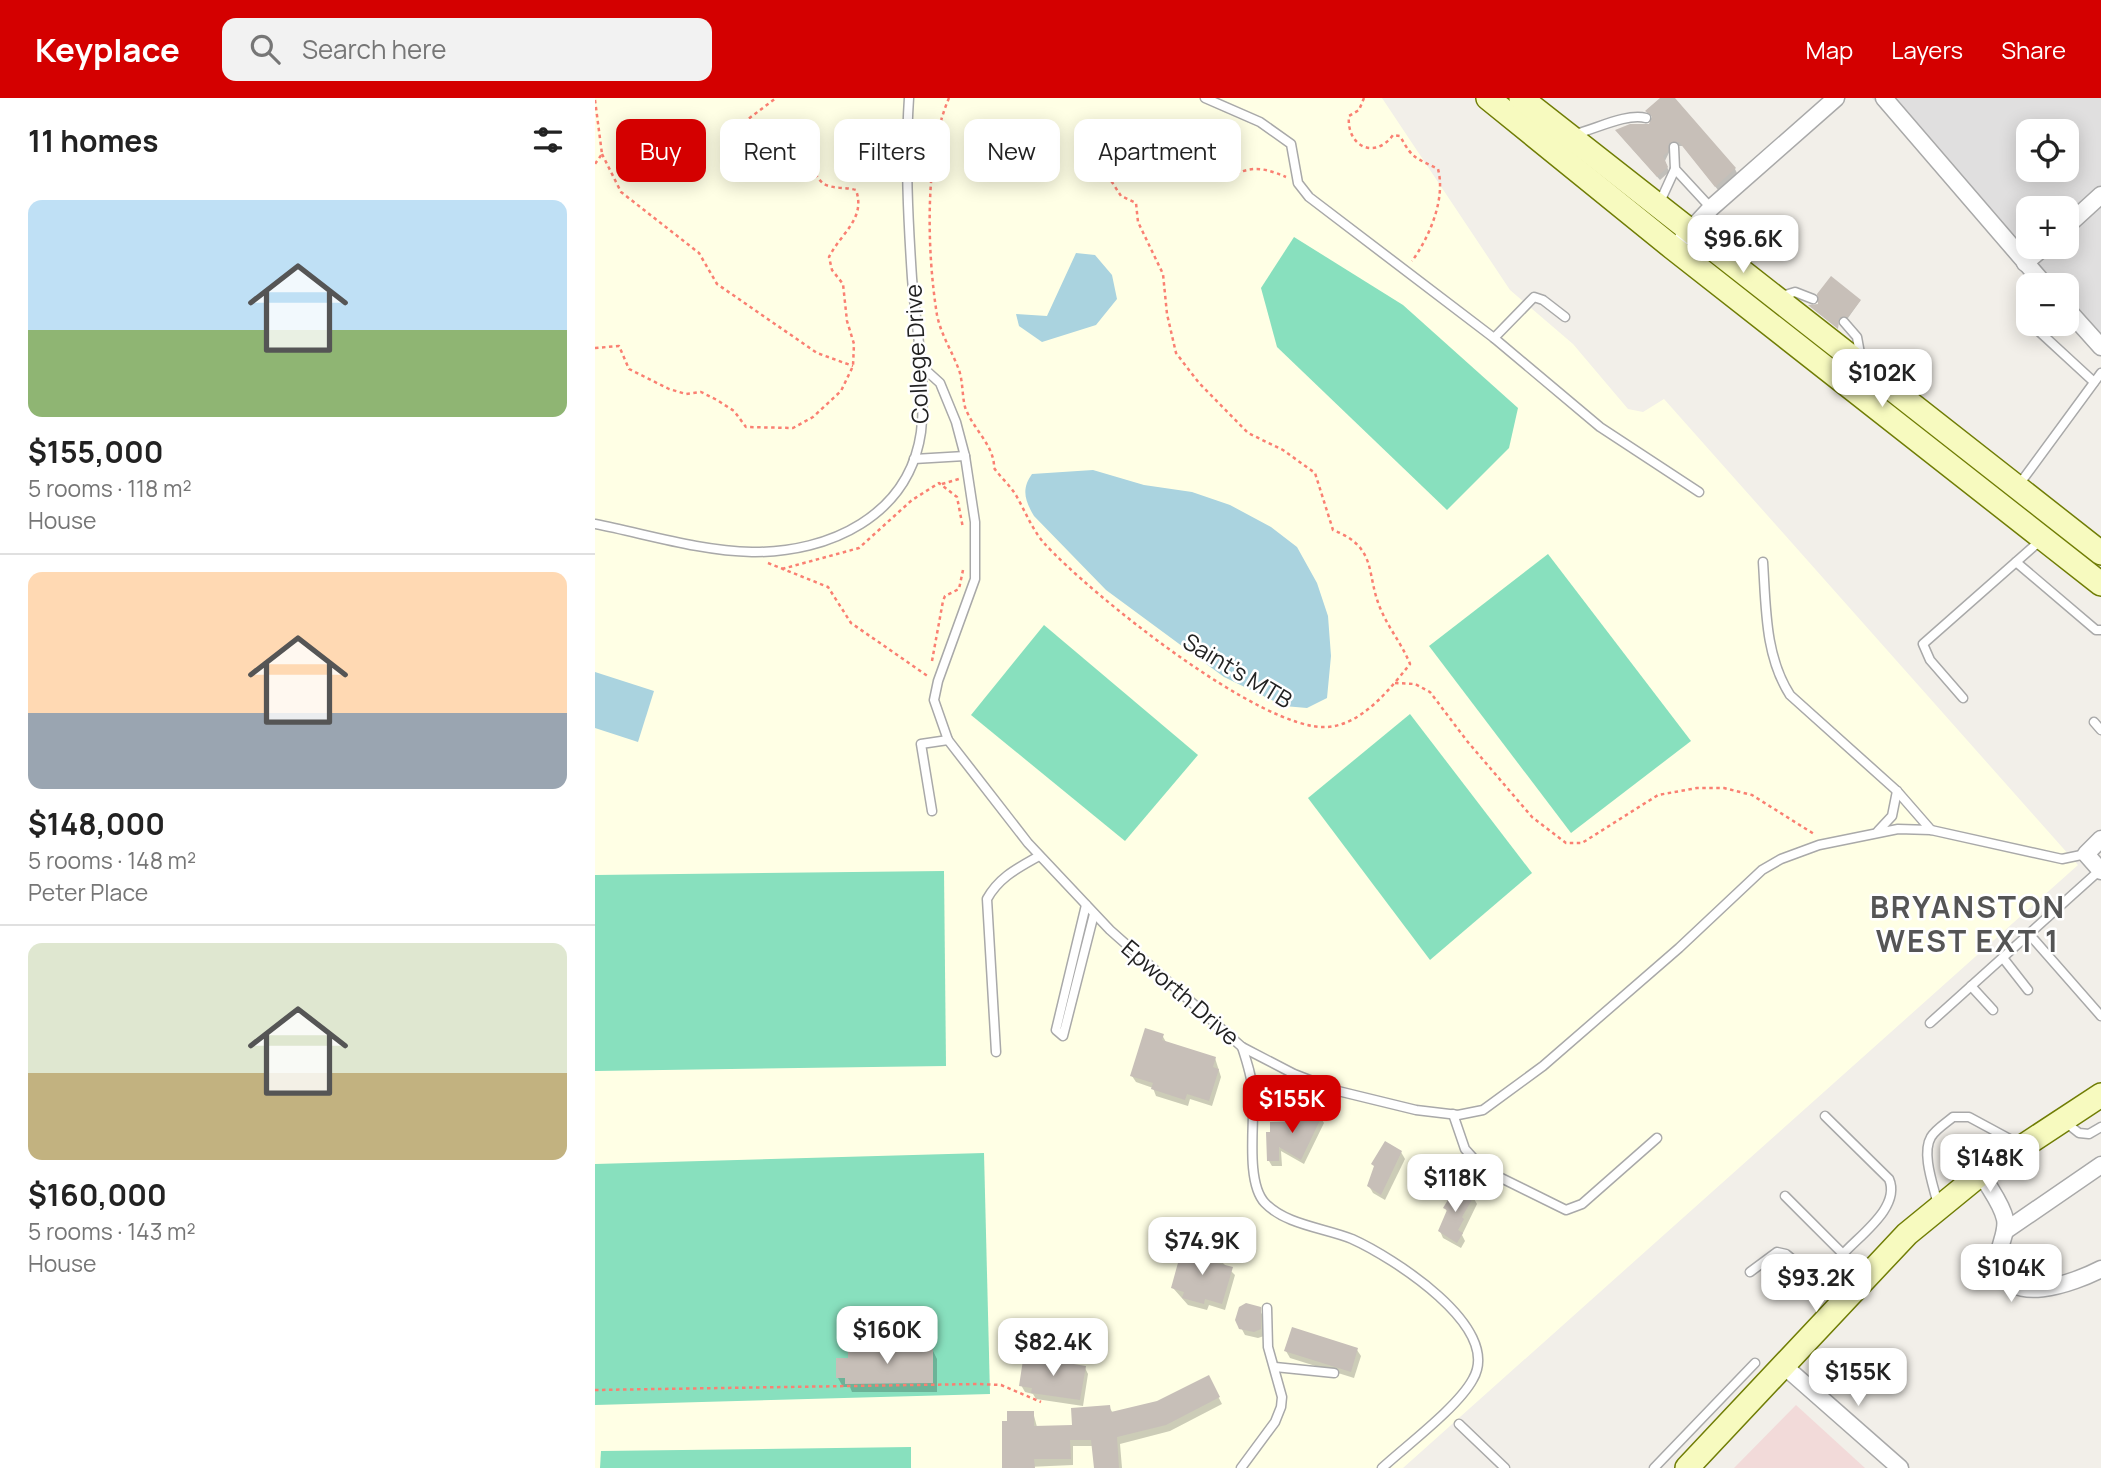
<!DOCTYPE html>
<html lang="en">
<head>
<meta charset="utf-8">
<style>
  :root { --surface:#fff; --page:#f2f2f2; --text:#222; --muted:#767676; --line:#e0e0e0; --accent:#d40000 }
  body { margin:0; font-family:Manrope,sans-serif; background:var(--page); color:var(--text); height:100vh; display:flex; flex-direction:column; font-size:26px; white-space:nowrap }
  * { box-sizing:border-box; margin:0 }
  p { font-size:23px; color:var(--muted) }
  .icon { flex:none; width:38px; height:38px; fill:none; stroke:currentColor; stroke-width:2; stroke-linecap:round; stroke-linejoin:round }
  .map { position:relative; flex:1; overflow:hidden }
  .details { display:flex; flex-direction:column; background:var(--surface); width:595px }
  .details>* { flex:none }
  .banner { position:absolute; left:21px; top:21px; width:665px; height:63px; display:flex; gap:14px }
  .fabs { position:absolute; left:1421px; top:21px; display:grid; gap:14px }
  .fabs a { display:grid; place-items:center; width:63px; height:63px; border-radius:14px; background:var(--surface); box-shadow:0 4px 18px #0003; font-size:35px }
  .price { position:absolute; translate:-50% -60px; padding:0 16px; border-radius:14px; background:#fff; color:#222; font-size:23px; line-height:46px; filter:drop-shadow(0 2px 4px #0008) }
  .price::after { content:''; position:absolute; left:50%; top:42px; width:21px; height:16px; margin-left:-10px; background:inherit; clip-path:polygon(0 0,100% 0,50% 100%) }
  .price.current { background:var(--accent); color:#fff }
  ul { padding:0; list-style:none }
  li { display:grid; align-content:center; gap:14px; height:371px; padding:0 28px }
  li+li { border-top:2px solid var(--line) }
  li span { display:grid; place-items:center; height:217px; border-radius:14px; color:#555 }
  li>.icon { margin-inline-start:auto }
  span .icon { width:126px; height:126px; fill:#fffc; stroke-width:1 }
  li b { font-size:30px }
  h2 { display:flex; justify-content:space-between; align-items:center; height:84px; padding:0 28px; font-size:30px }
  .tag { padding:0 24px; border-radius:14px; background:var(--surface); box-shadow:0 4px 18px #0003; font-size:24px; line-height:63px }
  .tag.current { background:var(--accent); color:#fff }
  header { display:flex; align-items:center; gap:42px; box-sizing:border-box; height:98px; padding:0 35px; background:var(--accent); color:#fff }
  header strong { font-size:33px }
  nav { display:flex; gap:38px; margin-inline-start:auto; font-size:24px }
  .search { width:490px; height:63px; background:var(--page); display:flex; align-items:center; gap:18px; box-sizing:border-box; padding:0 24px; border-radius:14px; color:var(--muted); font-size:26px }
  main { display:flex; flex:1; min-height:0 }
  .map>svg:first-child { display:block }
  .residential { fill:#e0dfdf; fill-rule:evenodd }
  .commercial { fill:#f2dad9 }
  .education { fill:#ffffe5 }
  .pitch { fill:#88e0be }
  .water { fill:#aad3df }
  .shadow { fill:#0003 }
  .building { fill:#c7bfb8 }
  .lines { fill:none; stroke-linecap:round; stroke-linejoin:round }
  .service-casing { stroke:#a9a9a9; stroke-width:11 }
  .minor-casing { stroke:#a9a9a9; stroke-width:19 }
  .secondary-casing { stroke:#707d05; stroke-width:26 }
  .path { stroke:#fa8072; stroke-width:2.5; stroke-dasharray:3.5 3.5; stroke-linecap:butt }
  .service { stroke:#fff; stroke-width:8 }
  .minor { stroke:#fff; stroke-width:16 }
  .secondary { stroke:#f7fabf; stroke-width:23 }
  .labels { text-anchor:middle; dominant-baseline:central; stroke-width:5; stroke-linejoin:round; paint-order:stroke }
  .street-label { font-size:23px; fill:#222; stroke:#fff }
  .district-label { font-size:30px; font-weight:bold; letter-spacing:2px; fill:#555; stroke:#fff }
</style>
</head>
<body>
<header>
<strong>Keyplace</strong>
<div class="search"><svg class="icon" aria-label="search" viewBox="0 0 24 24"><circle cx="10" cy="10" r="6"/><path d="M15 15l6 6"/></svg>Search here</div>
<nav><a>Map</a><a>Layers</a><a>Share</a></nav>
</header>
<main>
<section class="details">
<h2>11 homes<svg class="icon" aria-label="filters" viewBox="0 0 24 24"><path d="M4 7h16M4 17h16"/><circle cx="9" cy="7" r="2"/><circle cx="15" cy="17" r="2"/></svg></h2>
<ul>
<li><span style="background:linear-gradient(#bfe0f5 60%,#8fb573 0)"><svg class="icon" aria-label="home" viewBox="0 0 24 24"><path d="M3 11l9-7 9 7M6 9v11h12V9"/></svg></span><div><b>$155,000</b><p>5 rooms · 118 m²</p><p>House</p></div></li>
<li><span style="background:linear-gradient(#ffd9b3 65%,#9aa5b1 0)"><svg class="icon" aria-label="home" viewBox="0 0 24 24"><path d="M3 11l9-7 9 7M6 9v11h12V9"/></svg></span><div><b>$148,000</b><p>5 rooms · 148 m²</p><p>Peter Place</p></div></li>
<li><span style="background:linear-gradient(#dfe7d0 60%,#c2b280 0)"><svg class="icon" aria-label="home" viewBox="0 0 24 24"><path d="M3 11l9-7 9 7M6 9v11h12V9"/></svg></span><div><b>$160,000</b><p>5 rooms · 143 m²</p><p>House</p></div></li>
</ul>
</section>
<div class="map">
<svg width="1506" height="1370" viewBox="0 0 1506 1370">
  <rect width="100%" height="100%" fill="#f2efe9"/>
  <path class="residential" d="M 1277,0 L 1506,0 L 1506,256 L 1472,218 L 1472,187 L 1444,187 ZM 1433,33 L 1472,33 L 1472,72 L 1433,72 ZM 1433,110 L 1472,110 L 1472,149 L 1433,149 Z"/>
  <polygon class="commercial" points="1201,1307 1270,1370 1139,1370"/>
  <polygon class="education" points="0,0 787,0 915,192 978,246 1033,311 1048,314 1069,301 1483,767 808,1370 0,1370"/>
  <g class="pitch">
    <polygon points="699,139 808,207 923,310 914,350 852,412 682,249 666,190"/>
    <polygon points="953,456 1096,643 976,735 834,548"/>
    <polygon points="449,527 603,657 530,743 376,617"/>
    <polygon points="815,616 937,775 835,862 713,700"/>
    <polygon points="349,773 351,968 0,973 0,777"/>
    <polygon points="389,1055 395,1296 0,1307 0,1066"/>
    <polygon points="316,1349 316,1370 5,1370 6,1353"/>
  </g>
  <g class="water">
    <polygon points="481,155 500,157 517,177 522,201 501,227 447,244 424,228 421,216 452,218"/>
    <path d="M 498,372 L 549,387 L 597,394 L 635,407 L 676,429 L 702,449 L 722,485 L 733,518 L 736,558 L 732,600 L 712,610 L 689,608 L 629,579 L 511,492 L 439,418 C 430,403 426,391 437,376 Z"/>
    <polygon points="0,574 59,593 43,644 0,630"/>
  </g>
  <g class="shadow">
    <polygon points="1068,0 1077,0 1140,71 1142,75 1123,92 1088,48 1077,48 1070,63 1074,74 1065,82 1025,37 1055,27 1058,20 1052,14"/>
    <polygon points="1265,203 1253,220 1244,221 1243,230 1216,209"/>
    <polygon points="567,937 571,944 620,960 626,979 617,1008 595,1001 593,1008 561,998 558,990 541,984 537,978"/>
    <polygon points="726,1020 729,1025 709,1066 686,1053 687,1068 677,1068 674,1063 702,1025"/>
    <polygon points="806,1054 810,1061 790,1102 778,1095 774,1088"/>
    <polygon points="878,1099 882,1106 867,1137 870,1143 866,1150 848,1140 845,1133 853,1115 850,1110"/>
    <polygon points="623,1160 640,1177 630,1212 614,1207 612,1212 593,1207 578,1190"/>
    <polygon points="664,1211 668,1218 669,1238 663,1240 650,1237 642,1222"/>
    <polygon points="337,1251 342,1261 342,1294 257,1294 255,1289 248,1289 243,1280 254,1262"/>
    <polygon points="762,1252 766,1258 759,1280 695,1260 691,1253"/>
    <polygon points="490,1270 493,1276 488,1308 441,1301 438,1296 430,1294 426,1287"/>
    <polygon points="613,1279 627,1306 575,1333 525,1346 527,1370 501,1370 499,1348 478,1348 478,1367 408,1370 438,1314 442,1329 479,1329 514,1309 518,1315 562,1305"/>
  </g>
  <g class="building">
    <polygon points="1065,0 1080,0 1141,70 1120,89 1084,44 1074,45 1073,54 1068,58 1073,69 1062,79 1020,32 1035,26 1054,26 1057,18 1050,13"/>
    <polygon points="1236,178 1266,202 1253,219 1244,220 1243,231 1213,207 1223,206 1222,196"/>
    <polygon points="550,930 569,936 567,942 621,959 618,969 624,971 614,1003 592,996 590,1002 556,991 558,985 535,978"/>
    <polygon points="709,1008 727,1018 706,1062 684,1049 684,1063 672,1063 671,1034 675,1034 675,1024 701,1023"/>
    <polygon points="790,1043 807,1053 786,1097 772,1088 779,1068 776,1066"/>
    <polygon points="862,1087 879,1098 867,1119 869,1121 863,1132 868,1135 862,1145 843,1133 852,1112 848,1110"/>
    <polygon points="601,1151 624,1158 622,1165 638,1169 627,1206 610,1201 609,1206 587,1200 589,1194 576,1190 586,1154 599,1157"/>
    <polygon points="651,1205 666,1209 666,1231 659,1234 644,1231 640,1222 644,1209"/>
    <polygon points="697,1229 763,1250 756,1274 689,1253"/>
    <polygon points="253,1250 338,1250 338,1285 250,1286 250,1280 241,1280 241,1260 253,1260"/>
    <polygon points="442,1260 491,1268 485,1302 436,1295 437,1290 424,1288 428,1262 441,1265"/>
    <polygon points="614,1277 625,1299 571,1327 522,1339 524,1370 499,1370 496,1342 475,1342 476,1361 439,1361 440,1370 407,1370 407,1323 412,1323 412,1313 439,1313 439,1328 477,1327 476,1310 515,1307 516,1314 562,1303"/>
  </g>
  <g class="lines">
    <defs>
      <g id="service">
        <polyline points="610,0 665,24 696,46 703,85 714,99 899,240 1005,329 1104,394"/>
        <path d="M 980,36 C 1001,31 1031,15 1051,20"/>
        <polyline points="1079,49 1080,71 1116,110"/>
        <polyline points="1064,106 1080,71"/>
        <polyline points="1184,199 1200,194 1218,201"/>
        <polyline points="1249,224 1262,239 1266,261"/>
        <polyline points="1436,226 1499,284"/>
        <polyline points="899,240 939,199 948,202 970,219"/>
        <polyline points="324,266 345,285 361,324 370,358 380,424 380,481 343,583 339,602 353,642 433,745 515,832 647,949 699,976 743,993 821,1012 863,1017 888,1012 948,968 1084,850 1167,772 1186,761 1224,747 1303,731 1336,732 1467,761 1491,756"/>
        <polyline points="319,361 370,358"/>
        <polyline points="1423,388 1506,275"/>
        <path d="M 0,426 C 51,436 105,453 157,454 C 234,455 314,418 326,334 C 332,285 321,230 317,180 C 313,120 310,60 314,0"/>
        <path d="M 1168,464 C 1171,510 1170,558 1195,597 L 1302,693 L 1336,732"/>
        <polyline points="1421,464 1501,532 1506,532"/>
        <polyline points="1368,600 1335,562 1328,546 1446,442"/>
        <polyline points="1499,624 1506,632"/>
        <polyline points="337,713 326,646 353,642"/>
        <polyline points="1283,733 1297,718 1302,693"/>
        <polyline points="491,807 461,932 468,938 499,816"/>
        <polyline points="1434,836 1506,918"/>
        <polyline points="1408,860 1433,892"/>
        <polyline points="1376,888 1398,912"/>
        <polyline points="1335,925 1505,772"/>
        <path d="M 647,949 C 652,964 657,979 658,995 C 660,1023 650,1084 670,1105 C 691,1127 730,1130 757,1141 C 797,1159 908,1229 878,1281 C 863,1309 812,1347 787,1370"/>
        <path d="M 401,954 L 392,801 C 404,779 423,770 444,758"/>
        <polyline points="858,1016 870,1051 888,1071 971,1112 987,1106 1062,1040"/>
        <path d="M 1230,1018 L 1294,1081 C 1306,1109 1265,1137 1248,1156"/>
        <polyline points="1474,1027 1484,1035 1494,1036 1506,1029"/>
        <polyline points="1190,1098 1270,1178"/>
        <path d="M 1343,1107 C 1339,1089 1326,1056 1336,1039 C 1341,1031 1351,1025 1358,1019 L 1374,1019 L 1424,1046"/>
        <polyline points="1155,1174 1182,1154 1191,1156 1247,1202"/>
        <polyline points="680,1269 739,1275"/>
        <polyline points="864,1326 910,1370"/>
        <polyline points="646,1370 680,1324 686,1309 687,1299 673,1249 672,1210"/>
        <polyline points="1059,1370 1160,1265"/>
      </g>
      <g id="minor">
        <polyline points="1289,0 1450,187"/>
        <polyline points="1472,128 1506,97"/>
        <polyline points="1088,140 1116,110 1241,0"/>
        <polyline points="1430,165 1449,149"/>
        <polyline points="1472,211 1506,249"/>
        <polyline points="1506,741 1491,756 1506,773"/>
        <path d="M 1390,1082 C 1397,1094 1407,1107 1410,1121 C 1413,1135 1402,1149 1404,1163 C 1409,1212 1481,1184 1506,1171"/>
        <polyline points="1410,1133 1506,1067"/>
        <polyline points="1189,1268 1305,1370"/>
      </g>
      <g id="secondary">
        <polyline points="893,0 1078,150 1506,486"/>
        <polyline points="926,0 1506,455"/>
        <polyline points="1092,1370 1312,1136 1383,1078 1506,997"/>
      </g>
    </defs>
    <use href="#service" class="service-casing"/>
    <use href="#minor" class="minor-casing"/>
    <use href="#secondary" class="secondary-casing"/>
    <g class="path">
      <path d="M 354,0 C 329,57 332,155 342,217 C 346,237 357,253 364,272 C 368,284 367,297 370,309 C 377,330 400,348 399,370 C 406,380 416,388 422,399 C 431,415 437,431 449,445 C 494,495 666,633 732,629 C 767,627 795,591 815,566 C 807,546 794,531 786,512 C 770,476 784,450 738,432 L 720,375 L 688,352 L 653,335 L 604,285 L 581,255 L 572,216 L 568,176 L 543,124 L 541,105 L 526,98 L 504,64 L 501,49 L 505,40 L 529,42 C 539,36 548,34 560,34 C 593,32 597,57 617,78 L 630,81 C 655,68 665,68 691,79"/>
      <path d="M 769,0 L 764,12 L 754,18 C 751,47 779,63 798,37 L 805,38 C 818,62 820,59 843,71 C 851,101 834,140 817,163"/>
      <polyline points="0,2 7,56 0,66"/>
      <polyline points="7,56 26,94 104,155 122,186 222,255 258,268"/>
      <path d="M 0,250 L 24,248 L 34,271 L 74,291 L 91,296 L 106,294 L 122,302 L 139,313 L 151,329 L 198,330 L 218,319 L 246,293 L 258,268 L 259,246 L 252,223 L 248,186 L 237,172 L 234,159 C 246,135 271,121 261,92 C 251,89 238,91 229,86 C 216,77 216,53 199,48 C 179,43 133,83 140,31 L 181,0"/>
      <polyline points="347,386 364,381"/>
      <polyline points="173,465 233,489 256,525 334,579"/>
      <polyline points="187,471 264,450 317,402 344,385 362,399 368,430"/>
      <polyline points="337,563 348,503 350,498 364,491 368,472"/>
      <polyline points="800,585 820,586 835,594 872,643 937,719 971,745 987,745 1063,697 1102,690 1129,690 1157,697 1219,736"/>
      <polyline points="0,1292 383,1286 406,1287 446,1304"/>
    </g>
    <use href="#service" class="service"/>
    <use href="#minor" class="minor"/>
    <use href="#secondary" class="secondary"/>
  </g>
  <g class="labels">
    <g class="street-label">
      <text transform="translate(321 256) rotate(-93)">College Drive</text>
      <text transform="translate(643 572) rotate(31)">Saint's MTB</text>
      <text transform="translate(586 894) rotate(41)">Epworth Drive</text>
    </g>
    <g class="district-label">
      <text x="1373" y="808">BRYANSTON<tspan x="1373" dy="34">WEST EXT 1</tspan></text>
    </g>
  </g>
</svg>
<div class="fabs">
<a><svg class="icon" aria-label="locate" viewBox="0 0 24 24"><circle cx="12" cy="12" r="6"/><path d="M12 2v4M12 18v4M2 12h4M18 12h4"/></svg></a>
<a>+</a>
<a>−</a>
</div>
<b class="price" style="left:1148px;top:177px">$96.6K</b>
<b class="price" style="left:1287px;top:311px">$102K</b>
<b class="price current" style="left:697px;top:1037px">$155K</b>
<b class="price" style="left:1395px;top:1096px">$148K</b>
<b class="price" style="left:860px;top:1116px">$118K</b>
<b class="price" style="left:607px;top:1179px">$74.9K</b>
<b class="price" style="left:1416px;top:1206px">$104K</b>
<b class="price" style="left:1221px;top:1216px">$93.2K</b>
<b class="price" style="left:292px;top:1268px">$160K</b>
<b class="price" style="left:458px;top:1280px">$82.4K</b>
<b class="price" style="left:1263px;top:1310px">$155K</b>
<div class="banner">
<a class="tag current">Buy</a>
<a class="tag">Rent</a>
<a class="tag">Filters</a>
<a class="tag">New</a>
<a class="tag">Apartment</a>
</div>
</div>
</main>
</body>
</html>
